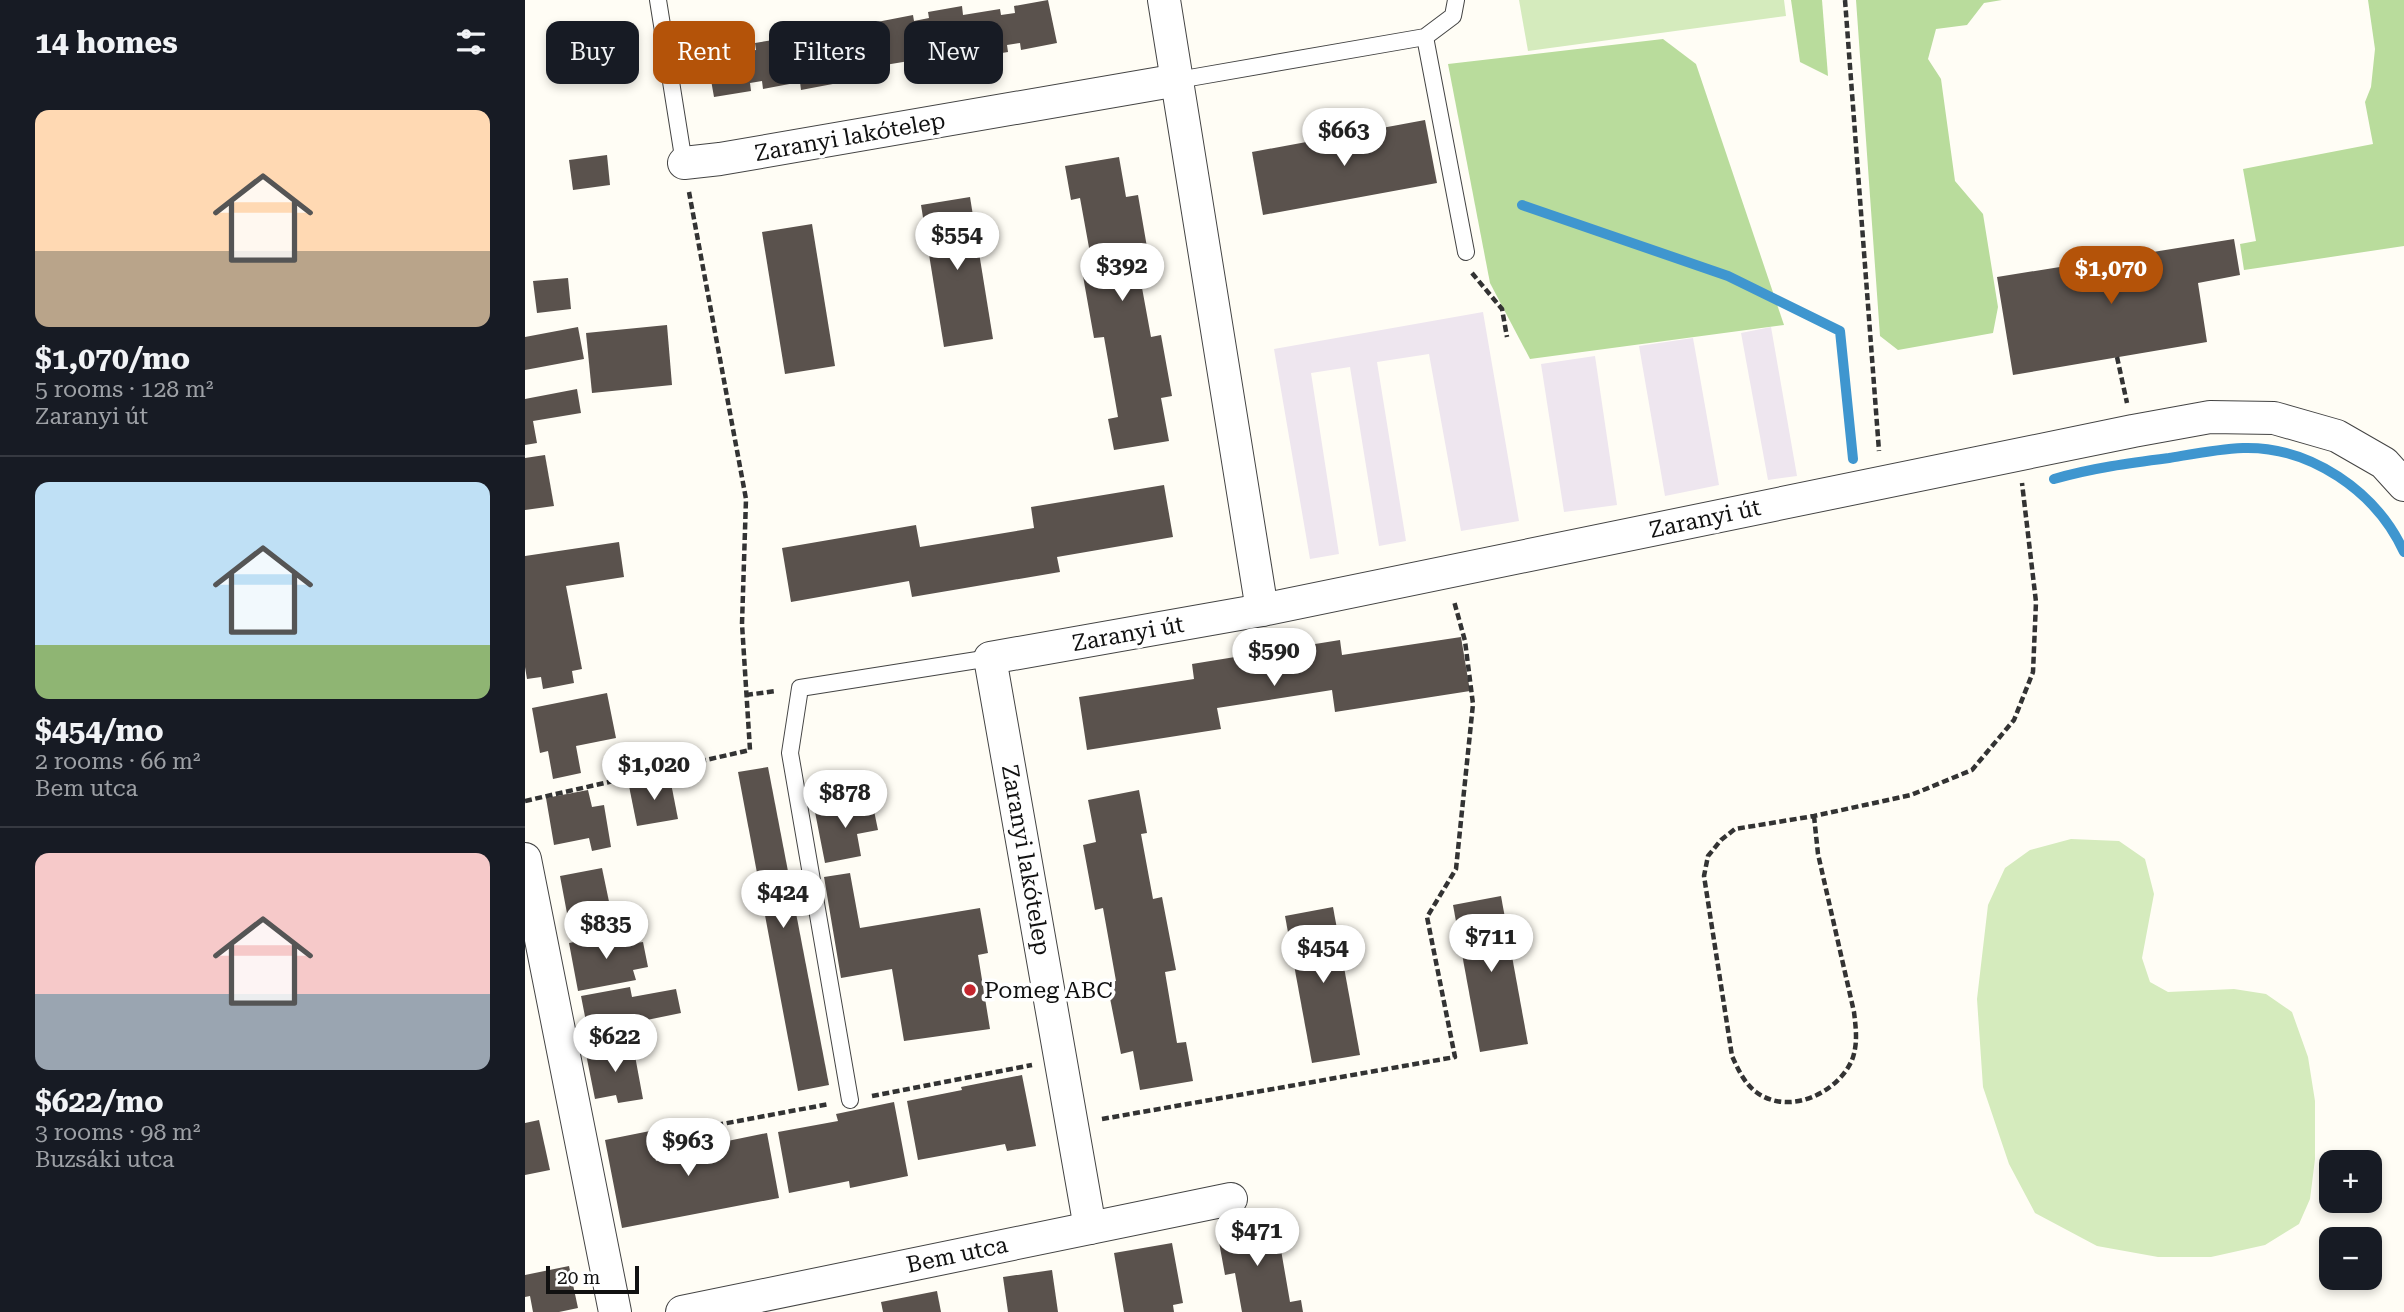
<!DOCTYPE html>
<html lang="en">
<head>
<meta charset="utf-8">
<style>
  :root { --surface:#171b24; --page:#20242c; --text:#f1f3f6; --muted:#9ea1a6; --line:#363941; --accent:#b45309 }
  body { margin:0; font-family:"Roboto Serif",serif; background:var(--page); color:var(--text); height:100vh; display:flex; flex-direction:column; font-size:26px; white-space:nowrap }
  * { box-sizing:border-box; margin:0 }
  p { font-size:23px; color:var(--muted) }
  .icon { flex:none; width:38px; height:38px; fill:none; stroke:currentColor; stroke-width:2; stroke-linecap:round; stroke-linejoin:round }
  .map { position:relative; flex:1; overflow:hidden }
  .sheet { display:flex; flex-direction:column; background:var(--surface); width:525px }
  .sheet>* { flex:none }
  .hud { position:absolute; left:21px; top:21px; width:665px; height:63px; display:flex; gap:14px }
  .buttons { position:absolute; left:1794px; top:1150px; display:grid; gap:14px }
  .buttons a { display:grid; place-items:center; width:63px; height:63px; border-radius:14px; background:var(--surface); box-shadow:0 4px 10px #0003; font-size:35px }
  .scale { position:absolute; left:21px; bottom:18px; width:93px; box-sizing:border-box; padding-left:7px; border:4px solid #111; border-top:0; font-size:19px; line-height:24px; white-space:nowrap; color:#111; -webkit-text-stroke:5px #fff; paint-order:stroke }
  .price { position:absolute; translate:-50% -60px; padding:0 16px; border-radius:24px; background:#fff; color:#222; font-size:23px; line-height:46px; filter:drop-shadow(0 2px 4px #0008) }
  .price::after { content:''; position:absolute; left:50%; top:42px; width:21px; height:16px; margin-left:-10px; background:inherit; clip-path:polygon(0 0,100% 0,50% 100%) }
  .price.current { background:var(--accent); color:#fff }
  ul { padding:0; list-style:none }
  li { display:grid; align-content:center; gap:14px; height:371px; padding:0 35px }
  li+li { border-top:2px solid var(--line) }
  li span { display:grid; place-items:center; height:217px; border-radius:14px; color:#555 }
  li>.icon { margin-inline-start:auto }
  span .icon { width:126px; height:126px; fill:#fffc; stroke-width:1 }
  li b { font-size:30px }
  h2 { display:flex; justify-content:space-between; align-items:center; height:84px; padding:0 35px; font-size:30px }
  .chip { padding:0 24px; border-radius:14px; background:var(--surface); box-shadow:0 4px 10px #0003; font-size:24px; line-height:63px }
  .chip.current { background:var(--accent); color:#fff }
  main { display:flex; flex:1; min-height:0 }
  .map>svg:first-child { display:block }
  .industrial { fill:#eee6ef }
  .green { fill:#d5ebbd }
  .forest { fill:#b9dc9c }
  .lines { fill:none; stroke-linecap:round; stroke-linejoin:round }
  .stream { stroke:#3f96cf; stroke-width:10 }
  .building { fill:#5a524d }
  .service-casing { stroke:#444; stroke-width:18 }
  .minor-casing { stroke:#444; stroke-width:34 }
  .path { stroke:#333; stroke-width:4.5; stroke-dasharray:7 3.5; stroke-linecap:butt }
  .service { stroke:#fff; stroke-width:16 }
  .minor { stroke:#fff; stroke-width:32 }
  .poi-dot { fill:#c4262e; stroke:#fff; stroke-width:2.5 }
  .labels { text-anchor:middle; dominant-baseline:central; stroke-width:7; stroke-linejoin:round; paint-order:stroke }
  .street-label { font-size:23px; fill:#111; stroke:#fff }
  .poi-label { font-size:23px; fill:#111; stroke:#fff; text-anchor:start }
</style>
</head>
<body>
<main>
<section class="sheet">
<h2>14 homes<svg class="icon" aria-label="filters" viewBox="0 0 24 24"><path d="M4 7h16M4 17h16"/><circle cx="9" cy="7" r="2"/><circle cx="15" cy="17" r="2"/></svg></h2>
<ul>
<li><span style="background:linear-gradient(#ffd9b3 65%,#b9a48a 0)"><svg class="icon" aria-label="home" viewBox="0 0 24 24"><path d="M3 11l9-7 9 7M6 9v11h12V9"/></svg></span><div><b>$1,070/mo</b><p>5 rooms · 128 m²</p><p>Zaranyi út</p></div></li>
<li><span style="background:linear-gradient(#bfe0f5 75%,#8fb573 0)"><svg class="icon" aria-label="home" viewBox="0 0 24 24"><path d="M3 11l9-7 9 7M6 9v11h12V9"/></svg></span><div><b>$454/mo</b><p>2 rooms · 66 m²</p><p>Bem utca</p></div></li>
<li><span style="background:linear-gradient(#f6c9c9 65%,#9aa5b1 0)"><svg class="icon" aria-label="home" viewBox="0 0 24 24"><path d="M3 11l9-7 9 7M6 9v11h12V9"/></svg></span><div><b>$622/mo</b><p>3 rooms · 98 m²</p><p>Buzsáki utca</p></div></li>
</ul>
</section>
<div class="map">
<svg width="1879" height="1312" viewBox="0 0 1879 1312">
  <rect width="100%" height="100%" fill="#fffdf5"/>
  <g class="industrial">
    <polygon points="958,312 994,521 936,531 904,354 852,362 881,541 854,546 825,367 786,373 814,554 785,559 749,349"/>
    <polygon points="1246,327 1272,476 1243,480 1216,333"/>
    <polygon points="1168,338 1194,485 1140,496 1114,346"/>
    <polygon points="1070,356 1092,505 1039,512 1016,364"/>
  </g>
  <g class="green">
    <polygon points="994,0 1259,0 1261,16 1003,51"/>
    <polygon points="1546,839 1594,841 1620,859 1629,894 1617,958 1625,982 1643,992 1709,989 1741,994 1767,1012 1783,1057 1790,1101 1790,1159 1785,1199 1774,1224 1740,1245 1686,1257 1633,1257 1572,1246 1510,1213 1484,1164 1458,1087 1452,999 1463,905 1480,868 1505,850"/>
  </g>
  <g class="forest">
    <polygon points="1266,0 1297,0 1303,76 1275,62"/>
    <polygon points="1331,0 1477,0 1459,3 1442,25 1411,29 1403,59 1416,79 1430,181 1458,214 1473,307 1468,333 1373,350 1355,336"/>
    <polygon points="1843,0 1879,0 1879,246 1719,270 1715,244 1731,241 1718,169 1848,144 1840,102 1846,87 1850,49"/>
    <polygon points="1138,39 1171,64 1259,325 1005,359 965,283 923,64"/>
  </g>
  <g class="lines">
    <g class="stream">
      <polyline points="997,205 1203,276 1315,331 1328,459"/>
      <path d="M 1529,479 C 1567,468 1605,463 1644,458 C 1668,454 1693,449 1718,448 C 1785,446 1851,491 1879,552"/>
    </g>
  </g>
  <g class="building">
    <polygon points="523,0 532,43 496,50 495,43 482,45 483,52 446,58 444,50 410,55 409,50 394,52 396,59 360,65 361,74 326,80 324,72 312,75 313,83 276,90 275,82 238,89 237,81 225,83 226,91 189,97 181,52 218,45 219,52 231,50 230,43 267,37 269,47 306,41 307,46 319,43 318,38 354,31 352,22 388,15 389,21 404,18 403,12 437,6 438,15 475,9 476,15 490,13 489,6"/>
    <polygon points="900,120 912,183 738,215 727,152"/>
    <polygon points="82,155 85,185 48,190 44,160"/>
    <polygon points="594,157 601,197 613,195 623,253 611,255 626,337 636,335 647,396 636,398 644,441 589,450 583,419 593,417 579,337 569,338 558,276 569,275 555,198 546,200 540,166"/>
    <polygon points="445,197 468,339 419,347 396,205"/>
    <polygon points="287,224 310,366 260,374 237,232"/>
    <polygon points="1709,239 1715,275 1673,283 1682,342 1488,375 1472,277"/>
    <polygon points="43,278 46,309 12,313 8,281"/>
    <polygon points="142,325 147,385 67,393 61,333"/>
    <polygon points="53,327 59,359 0,370 0,337"/>
    <polygon points="52,389 56,413 8,421 12,443 0,445 0,399"/>
    <polygon points="20,455 29,506 0,510 0,458"/>
    <polygon points="639,485 648,537 532,557 535,572 387,597 384,581 266,602 257,548 391,525 395,547 509,528 506,507"/>
    <polygon points="94,542 99,577 41,586 57,669 47,671 49,683 18,689 16,677 2,679 0,667 0,556"/>
    <polygon points="936,637 945,691 810,712 807,690 692,708 696,729 562,750 554,697 669,679 667,664 815,640 817,655"/>
    <polygon points="82,693 91,738 51,746 56,773 28,779 23,751 15,753 7,708"/>
    <polygon points="243,767 304,1085 273,1091 213,772"/>
    <polygon points="145,778 153,819 112,826 104,786"/>
    <polygon points="63,790 67,807 79,805 86,847 67,851 64,838 29,845 21,798"/>
    <polygon points="614,790 622,833 616,834 628,899 637,897 651,970 640,972 652,1043 661,1042 668,1081 615,1090 608,1051 596,1054 582,983 591,981 578,908 570,910 558,845 571,842 563,800"/>
    <polygon points="347,801 353,830 332,834 336,856 300,863 290,812"/>
    <polygon points="77,868 87,916 44,924 35,876"/>
    <polygon points="325,873 335,928 455,908 463,953 453,955 465,1029 379,1041 367,969 316,978 299,877"/>
    <polygon points="976,896 1003,1044 955,1052 928,905"/>
    <polygon points="808,907 835,1055 787,1063 760,916"/>
    <polygon points="101,932 104,944 118,942 123,967 108,970 111,980 53,991 44,943"/>
    <polygon points="105,987 107,997 151,989 156,1013 112,1022 113,1028 64,1037 56,996"/>
    <polygon points="108,1045 118,1099 93,1103 91,1095 70,1099 61,1054"/>
    <polygon points="497,1075 511,1146 482,1151 480,1144 393,1160 382,1101 437,1090 436,1087"/>
    <polygon points="369,1102 383,1176 325,1188 324,1181 264,1193 253,1132 313,1121 311,1114"/>
    <polygon points="14,1120 25,1170 0,1175 0,1123"/>
    <polygon points="125,1131 131,1161 184,1151 183,1145 242,1133 254,1198 97,1228 80,1140"/>
    <polygon points="751,1221 765,1302 776,1300 778,1312 717,1312 710,1273 700,1275 692,1231"/>
    <polygon points="647,1243 658,1303 648,1305 649,1312 599,1312 589,1253"/>
    <polygon points="44,1266 53,1308 34,1312 8,1312 5,1296 0,1297 0,1275"/>
    <polygon points="527,1270 533,1312 483,1312 478,1277"/>
    <polygon points="412,1291 416,1312 358,1312 356,1302"/>
  </g>
  <g class="lines">
    <defs>
      <g id="service">
        <polyline points="133,0 159,163"/>
        <polyline points="900,37 941,252"/>
        <polyline points="653,80 900,37 928,16 931,0"/>
        <polyline points="325,1100 265,753 275,688 465,658"/>
      </g>
      <g id="minor">
        <polyline points="639,0 737,610"/>
        <polyline points="159,163 195,159 653,80"/>
        <polyline points="0,859 90,1312"/>
        <polyline points="565,1228 465,658 737,610 1608,431 1685,417 1749,418 1812,436 1859,463 1879,485"/>
        <polyline points="157,1312 706,1199"/>
      </g>
    </defs>
    <use href="#service" class="service-casing"/>
    <use href="#minor" class="minor-casing"/>
    <g class="path">
      <polyline points="1320,0 1354,451"/>
      <polyline points="947,273 977,309 982,337"/>
      <polyline points="1592,357 1602,403"/>
      <polyline points="221,695 251,691"/>
      <polyline points="0,801 225,750 217,624 221,499 164,192"/>
      <path d="M 1289,816 L 1293,854 L 1329,1012 C 1331,1029 1333,1044 1327,1060 C 1312,1094 1263,1116 1231,1092 C 1219,1083 1213,1069 1207,1056 L 1179,876 L 1183,856 L 1196,840 L 1210,829 L 1289,816 L 1386,795 L 1447,770 L 1489,720 L 1508,672 L 1511,602 L 1497,483"/>
      <polyline points="347,1096 507,1065"/>
      <polyline points="577,1119 930,1057 902,917 931,869 948,704 940,641 929,601"/>
      <polyline points="181,1127 304,1104"/>
    </g>
    <use href="#service" class="service"/>
    <use href="#minor" class="minor"/>
  </g>
  <circle class="poi-dot" cx="445" cy="990" r="7"/>
  <g class="labels">
    <g class="street-label">
      <text transform="translate(325 137) rotate(-10)">Zaranyi lakótelep</text>
      <text transform="translate(1180 519) rotate(-12)">Zaranyi út</text>
      <text transform="translate(603 634) rotate(-10)">Zaranyi út</text>
      <text transform="translate(501 860) rotate(80)">Zaranyi lakótelep</text>
      <text transform="translate(432 1255) rotate(-12)">Bem utca</text>
    </g>
    <g class="poi-label">
      <text x="459" y="990">Pomeg ABC</text>
    </g>
  </g>
</svg>
<div class="buttons">
<a>+</a>
<a>−</a>
</div>
<div class="scale">20 m</div>
<b class="price" style="left:819px;top:168px">$663</b>
<b class="price" style="left:432px;top:272px">$554</b>
<b class="price" style="left:597px;top:303px">$392</b>
<b class="price current" style="left:1586px;top:306px">$1,070</b>
<b class="price" style="left:749px;top:688px">$590</b>
<b class="price" style="left:129px;top:802px">$1,020</b>
<b class="price" style="left:320px;top:830px">$878</b>
<b class="price" style="left:258px;top:930px">$424</b>
<b class="price" style="left:81px;top:961px">$835</b>
<b class="price" style="left:966px;top:974px">$711</b>
<b class="price" style="left:798px;top:985px">$454</b>
<b class="price" style="left:90px;top:1074px">$622</b>
<b class="price" style="left:163px;top:1178px">$963</b>
<b class="price" style="left:732px;top:1268px">$471</b>
<div class="hud">
<a class="chip">Buy</a>
<a class="chip current">Rent</a>
<a class="chip">Filters</a>
<a class="chip">New</a>
</div>
</div>
</main>
</body>
</html>
